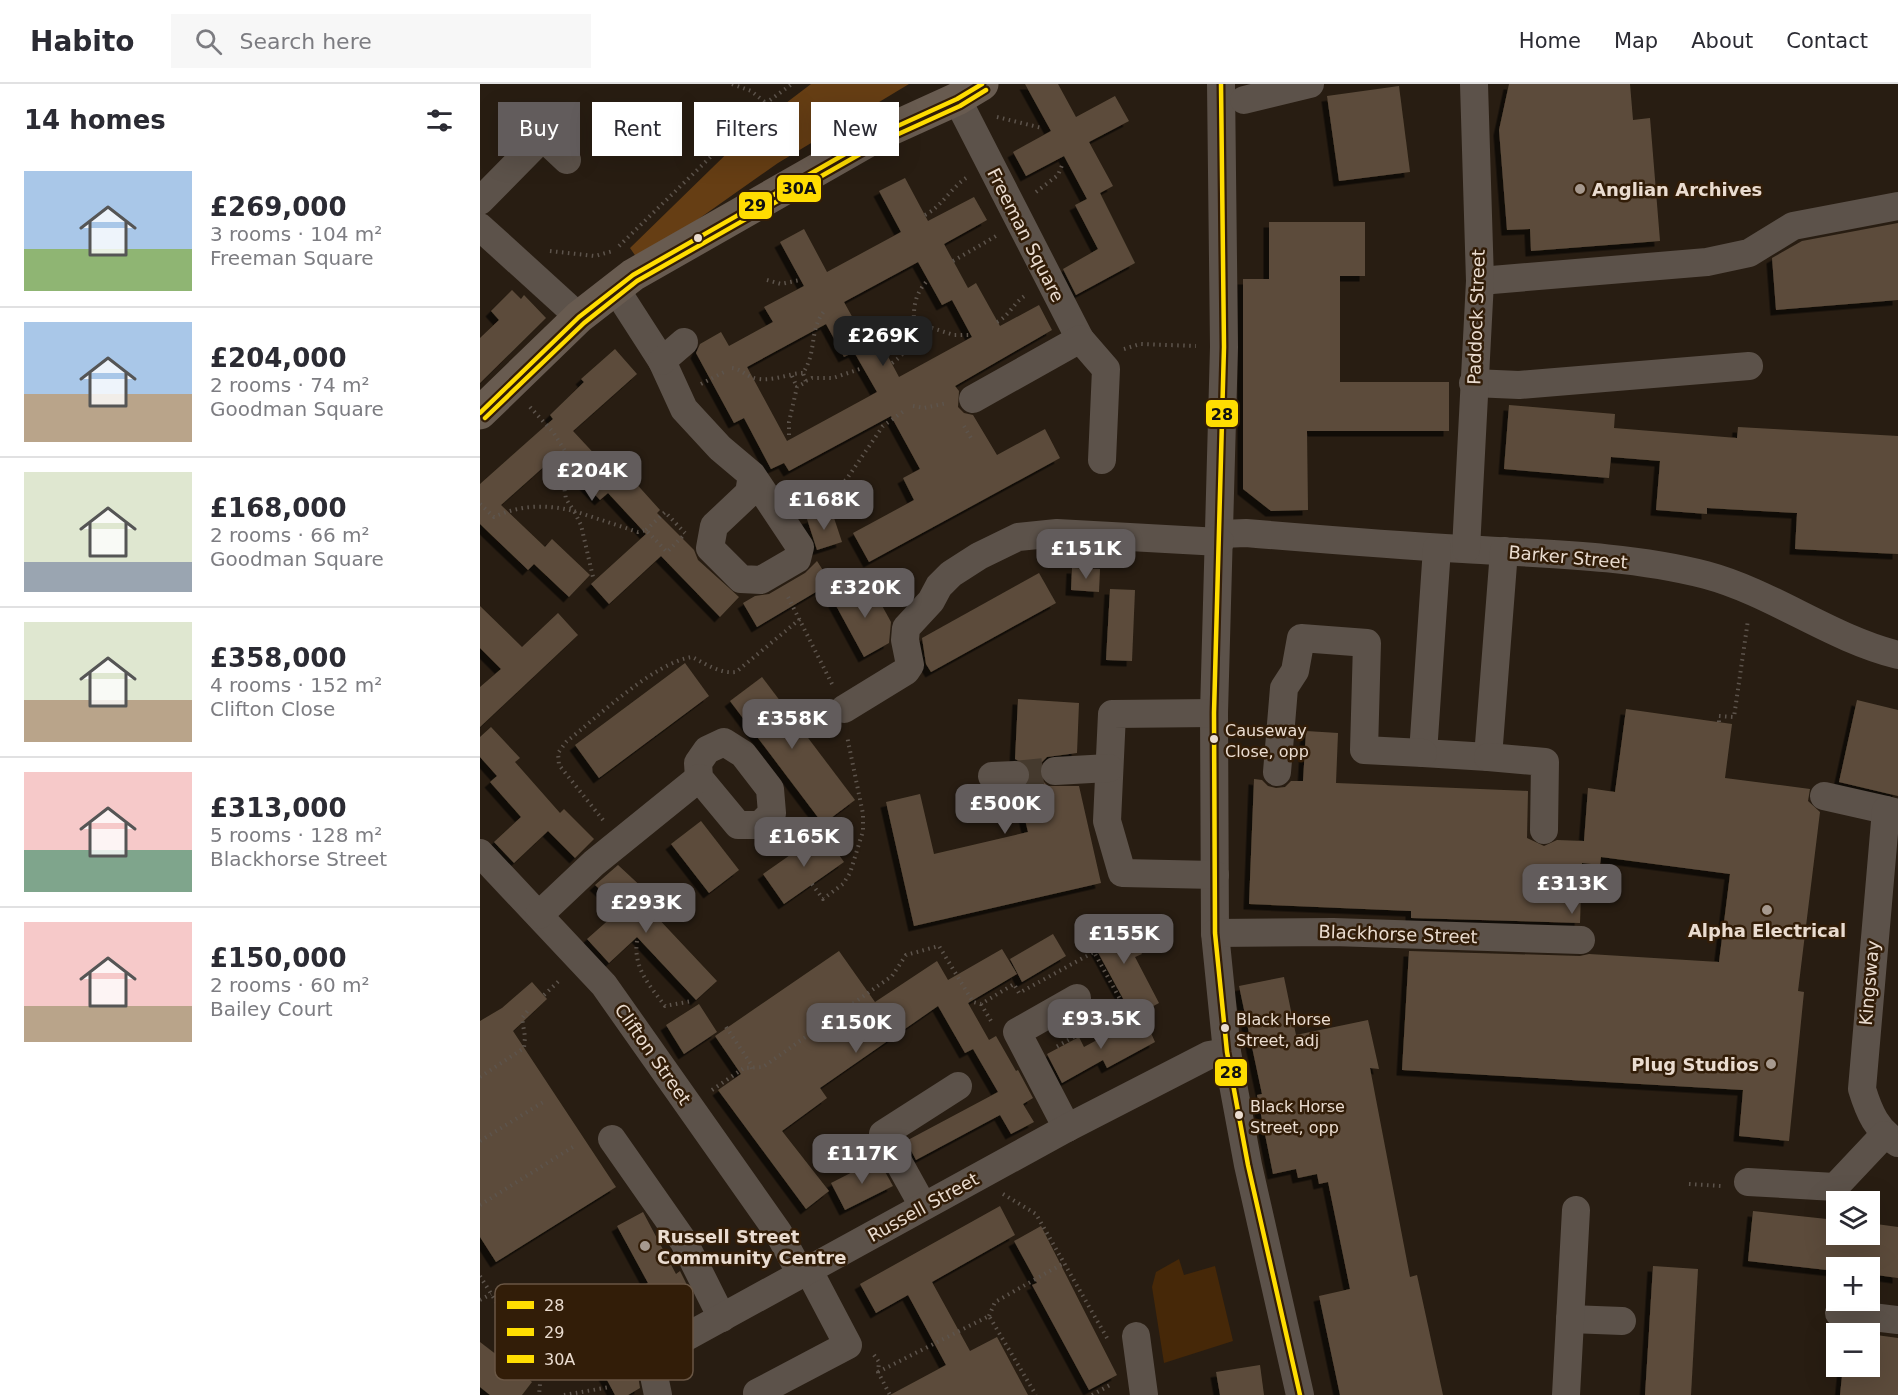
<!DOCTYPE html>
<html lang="en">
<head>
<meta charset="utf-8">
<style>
  :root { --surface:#fff; --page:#f7f7f7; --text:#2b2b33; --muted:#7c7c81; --line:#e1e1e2; --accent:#625c5c }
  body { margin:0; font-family:"DejaVu Sans",sans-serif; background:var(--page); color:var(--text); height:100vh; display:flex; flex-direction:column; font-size:22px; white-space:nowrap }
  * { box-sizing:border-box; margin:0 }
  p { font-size:20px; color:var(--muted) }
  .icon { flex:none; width:33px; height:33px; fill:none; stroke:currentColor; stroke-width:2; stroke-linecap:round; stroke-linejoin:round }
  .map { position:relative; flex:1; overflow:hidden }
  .details { display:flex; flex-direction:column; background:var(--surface); width:480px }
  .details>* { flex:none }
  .hud { position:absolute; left:18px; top:18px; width:570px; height:54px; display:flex; gap:12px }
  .controls { position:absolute; left:1346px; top:1107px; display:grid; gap:12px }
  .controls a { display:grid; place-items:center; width:54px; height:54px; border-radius:0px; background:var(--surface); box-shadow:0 6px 24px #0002; font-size:30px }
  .price { position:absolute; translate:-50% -51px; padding:0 14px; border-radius:12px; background:var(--accent); color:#fff; font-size:20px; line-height:39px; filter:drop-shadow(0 2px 3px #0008) }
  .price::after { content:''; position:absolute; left:50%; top:36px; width:18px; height:14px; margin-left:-9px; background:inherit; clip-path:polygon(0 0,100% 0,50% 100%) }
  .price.current { background:#222; color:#fff }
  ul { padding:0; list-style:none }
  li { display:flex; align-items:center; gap:18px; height:150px; padding:0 24px }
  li+li { border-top:2px solid var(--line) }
  li span { display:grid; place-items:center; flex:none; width:168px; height:120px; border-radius:0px; color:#555 }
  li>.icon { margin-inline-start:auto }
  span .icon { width:72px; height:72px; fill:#fffc; stroke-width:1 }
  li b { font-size:26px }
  h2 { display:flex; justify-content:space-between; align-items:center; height:72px; padding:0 24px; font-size:26px }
  .chip { padding:0 21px; border-radius:0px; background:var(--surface); box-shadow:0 6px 24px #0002; font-size:21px; line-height:54px }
  .chip.current { background:var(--accent); color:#fff }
  header { display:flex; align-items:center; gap:36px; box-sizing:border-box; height:84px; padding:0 30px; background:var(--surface); border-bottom:2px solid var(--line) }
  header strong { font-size:28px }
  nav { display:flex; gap:33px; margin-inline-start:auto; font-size:21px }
  .search { width:420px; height:54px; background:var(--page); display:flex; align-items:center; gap:15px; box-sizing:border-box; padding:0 21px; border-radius:0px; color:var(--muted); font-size:22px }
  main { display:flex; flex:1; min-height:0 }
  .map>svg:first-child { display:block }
  .green { fill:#462808 }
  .forest { fill:#663e14 }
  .building { fill:#5c4c3b; fill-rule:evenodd; filter:url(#shadow) }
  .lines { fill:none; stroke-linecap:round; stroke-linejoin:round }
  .minor-tunnel { stroke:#453a2e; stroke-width:28; stroke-dasharray:28 14; stroke-linecap:butt }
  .path { stroke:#5d544c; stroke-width:4; stroke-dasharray:1.5 4.5; stroke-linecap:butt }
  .minor { stroke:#5c524a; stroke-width:28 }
  .major { stroke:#685b50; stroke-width:33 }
  .bus-1-casing { stroke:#321d08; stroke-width:9 }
  .bus-2-casing { stroke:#321d08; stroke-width:9 }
  .bus-3-casing { stroke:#321d08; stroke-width:9 }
  .bus-1 { stroke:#ffdd01; stroke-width:4.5 }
  .bus-2 { stroke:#ffdd01; stroke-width:4.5 }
  .bus-3 { stroke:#ffdd01; stroke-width:4.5 }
  .poi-dot { fill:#a6998e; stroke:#321d08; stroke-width:2 }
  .bus-dot { fill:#eadcd0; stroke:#321d08; stroke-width:2 }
  .labels { text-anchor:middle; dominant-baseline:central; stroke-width:5; stroke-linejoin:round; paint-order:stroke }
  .bus-label { font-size:16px; fill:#eadcd0; stroke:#321d08; text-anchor:start }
  .poi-label { font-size:18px; font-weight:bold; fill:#eadcd0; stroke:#321d08; text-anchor:start }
  .street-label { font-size:18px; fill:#eadcd0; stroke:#321d08 }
  .key { fill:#321d08; stroke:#695644; stroke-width:1.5 }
  .key-label { font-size:16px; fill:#eadcd0 }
  .line-badge { stroke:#321d08; stroke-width:2 }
  .pale-badge-label { font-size:16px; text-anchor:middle; font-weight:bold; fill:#111 }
</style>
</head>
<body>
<header>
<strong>Habito</strong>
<div class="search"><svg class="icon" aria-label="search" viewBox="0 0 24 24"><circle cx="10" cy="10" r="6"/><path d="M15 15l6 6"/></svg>Search here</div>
<nav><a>Home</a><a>Map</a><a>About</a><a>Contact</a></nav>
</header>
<main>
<section class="details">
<h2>14 homes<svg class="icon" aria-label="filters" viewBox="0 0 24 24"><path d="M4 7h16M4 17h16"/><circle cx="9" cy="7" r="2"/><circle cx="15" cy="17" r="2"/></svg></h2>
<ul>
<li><span style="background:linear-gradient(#a9c7e8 65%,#8fb573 0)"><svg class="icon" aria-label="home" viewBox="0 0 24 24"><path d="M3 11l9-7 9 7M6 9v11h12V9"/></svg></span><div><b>£269,000</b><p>3 rooms · 104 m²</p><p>Freeman Square</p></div></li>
<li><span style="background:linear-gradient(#a9c7e8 60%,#b9a48a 0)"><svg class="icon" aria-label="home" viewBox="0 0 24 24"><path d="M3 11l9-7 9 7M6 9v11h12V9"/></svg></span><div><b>£204,000</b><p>2 rooms · 74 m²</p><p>Goodman Square</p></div></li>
<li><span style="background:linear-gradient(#dfe7d0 75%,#9aa5b1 0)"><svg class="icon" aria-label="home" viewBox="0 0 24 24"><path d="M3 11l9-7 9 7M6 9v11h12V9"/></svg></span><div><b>£168,000</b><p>2 rooms · 66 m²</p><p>Goodman Square</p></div></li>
<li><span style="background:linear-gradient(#dfe7d0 65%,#b9a48a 0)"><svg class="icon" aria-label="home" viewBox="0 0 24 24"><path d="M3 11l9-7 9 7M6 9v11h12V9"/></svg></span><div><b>£358,000</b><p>4 rooms · 152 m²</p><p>Clifton Close</p></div></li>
<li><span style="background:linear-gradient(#f6c9c9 65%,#7fa58c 0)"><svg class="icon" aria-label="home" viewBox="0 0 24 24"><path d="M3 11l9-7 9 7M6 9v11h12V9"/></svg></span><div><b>£313,000</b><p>5 rooms · 128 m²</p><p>Blackhorse Street</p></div></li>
<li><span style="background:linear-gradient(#f6c9c9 70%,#b9a48a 0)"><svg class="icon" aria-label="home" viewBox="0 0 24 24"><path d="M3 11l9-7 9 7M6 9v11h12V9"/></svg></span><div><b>£150,000</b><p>2 rooms · 60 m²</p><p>Bailey Court</p></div></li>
</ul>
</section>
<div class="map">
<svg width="1418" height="1311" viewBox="0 0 1418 1311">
  <defs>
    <filter id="shadow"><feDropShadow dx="-5.5" dy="5.5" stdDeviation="0" flood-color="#0009"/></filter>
  </defs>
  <rect width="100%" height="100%" fill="#281d12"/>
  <polygon class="green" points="699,1175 704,1191 735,1182 753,1257 684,1279 672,1203 676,1188"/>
  <polygon class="forest" points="331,0 429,0 298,79 159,177 150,164 273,44"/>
  <g class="building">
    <polygon points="545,0 578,0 596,33 635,12 649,37 609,58 633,102 620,109 655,179 596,211 583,185 618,165 595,121 607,115 584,72 546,92 533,68 571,47"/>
    <polygon points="1029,0 1150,0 1153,36 1170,34 1180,157 1051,167 1050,145 1027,146 1019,46"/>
    <polygon points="919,2 930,88 859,97 847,12"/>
    <path d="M 425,94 L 448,137 L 494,113 L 507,136 L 464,160 L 488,204 L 496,199 L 520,242 L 559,221 L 572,246 L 475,302 L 479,307 L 478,323 L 484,329 L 493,331 L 517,371 L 565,345 L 580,374 L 389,478 L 373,449 L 434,416 L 423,394 L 440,385 L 411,332 L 309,387 L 304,379 L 291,385 L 264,334 L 254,339 L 216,269 L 220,260 L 241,248 L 249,262 L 293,238 L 284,223 L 324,202 L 300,158 L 324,145 L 347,188 L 421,148 L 399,107 ZM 438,178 L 462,221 L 472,216 L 492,253 L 419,293 L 396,250 L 385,256 L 364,218 ZM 346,240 L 364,273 L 374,268 L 397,308 L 307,357 L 267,283 Z"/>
    <polygon points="789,138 885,138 885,192 860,192 860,298 969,298 969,347 827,347 828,426 791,427 763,405 763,195 789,195"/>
    <polygon points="1418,139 1418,216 1296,226 1292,174 1322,157"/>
    <polygon points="32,206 41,215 44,211 66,234 0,299 0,254 19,236 11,227"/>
    <polygon points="135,265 157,290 93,347 135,392 143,385 180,426 177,429 214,466 218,476 259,513 240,533 181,472 129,520 111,500 166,450 128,409 120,416 77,371 21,421 65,463 72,455 110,491 89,513 54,480 48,486 0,440 0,400 73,335 70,331 104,298 101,295"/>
    <polygon points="1029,321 1135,330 1134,344 1257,354 1258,343 1418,352 1418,470 1315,465 1317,429 1227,424 1227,430 1176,426 1180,377 1131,373 1129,394 1024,385"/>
    <polygon points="352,428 362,458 337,466 327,435"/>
    <polygon points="337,477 351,499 277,543 263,519 275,512 289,510 325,489"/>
    <polygon points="592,484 620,485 619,508 591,506"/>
    <polygon points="559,489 576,519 451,588 446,580 442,554"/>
    <polygon points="389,498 411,538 409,559 384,573 354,518"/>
    <polygon points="630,505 655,506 652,577 626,576"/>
    <polygon points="0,522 42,563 78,529 98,551 0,643 0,603 21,585 0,564"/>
    <polygon points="205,579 229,612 119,694 95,661"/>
    <polygon points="282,593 375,716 343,740 250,617"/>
    <polygon points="538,615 599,619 597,669 567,673 561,679 559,688 562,696 568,702 599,702 621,799 434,842 406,718 440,710 454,770 548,748 538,707 549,699 551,690 549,682 535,675"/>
    <polygon points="1377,616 1418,626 1418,712 1359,698"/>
    <polygon points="1146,625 1252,640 1245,694 1330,705 1328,717 1340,728 1318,907 1324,908 1309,1057 1259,1052 1263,1006 922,986 929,867 1100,872 1109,870 1239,878 1250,790 1121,773 1120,781 1102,779 1100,839 931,834 931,827 769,820 774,695 782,696 788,702 796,704 805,703 811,697 823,697 826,647 858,649 856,699 1048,707 1047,754 1064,762 1077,756 1104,757 1108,704 1135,708"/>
    <polygon points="11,643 40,674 35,678 80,729 84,725 114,755 95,774 68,747 34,779 14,758 41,733 10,698 17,692 0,673 0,653"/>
    <polygon points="221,737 259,786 229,809 191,760"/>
    <polygon points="343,748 364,778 304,820 283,790"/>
    <polygon points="138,781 166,807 159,814 237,897 216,916 157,853 129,879 107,855 141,825 115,801"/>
    <polygon points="641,832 662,870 655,873 679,919 653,933 608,850"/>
    <polygon points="573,850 586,872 542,898 530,875"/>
    <polygon points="522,865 537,890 488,919 509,956 516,952 536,987 538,986 553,1014 543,1020 554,1038 531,1050 520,1031 436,1076 426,1057 518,1008 493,965 485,969 458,922 340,1004 347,1014 302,1047 349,1107 326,1125 238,1006 261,990 235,952 359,867 395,918 457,877 468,896"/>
    <polygon points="804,893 816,951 888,936 899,985 890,984 930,1193 937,1191 963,1311 860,1311 839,1212 870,1205 848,1098 839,1100 837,1090 818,1094 816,1085 793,1090 777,1011 782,1010 759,902"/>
    <polygon points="52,898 67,915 33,947 136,1103 16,1178 0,1153 0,937 22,924"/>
    <polygon points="219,920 237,948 204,970 186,941"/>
    <polygon points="663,931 675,958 627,984 623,976 582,999 567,970 599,953 604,963"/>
    <polygon points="398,1075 413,1102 365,1126 351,1099"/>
    <polygon points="520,1122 535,1151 452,1198 490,1267 517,1253 548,1311 410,1311 466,1281 428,1211 396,1229 380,1200"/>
    <polygon points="1273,1127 1356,1136 1356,1150 1389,1150 1389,1139 1418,1143 1418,1194 1389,1190 1389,1184 1356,1184 1356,1187 1268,1177"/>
    <polygon points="163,1128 196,1190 200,1187 210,1207 138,1250 157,1285 160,1304 148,1311 135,1311 111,1266 77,1283 63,1257 168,1199 137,1142"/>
    <polygon points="561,1142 637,1291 609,1306 552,1201 557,1199 534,1157"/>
    <polygon points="1173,1182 1218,1185 1211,1311 1165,1311"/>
    <polygon points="1389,1250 1418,1254 1418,1311 1360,1311 1363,1282 1389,1282"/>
    <polygon points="0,1258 52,1298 42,1311 10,1311 0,1303"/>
    <polygon points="780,1281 784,1311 740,1311 736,1288"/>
  </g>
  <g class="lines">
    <polyline class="minor-tunnel" points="535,691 575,687"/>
    <g class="path">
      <polyline points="252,0 271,7 286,19"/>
      <polyline points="517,33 562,44"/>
      <polyline points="556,108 578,91 583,79"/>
      <path d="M 445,131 C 462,122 470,105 486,94"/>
      <polyline points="139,162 286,19 312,0"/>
      <polyline points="70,167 115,172 133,167"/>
      <polyline points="473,177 516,152"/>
      <polyline points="287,196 301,200 320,196"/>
      <path d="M 517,238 C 530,231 534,218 546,211"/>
      <polyline points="434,247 452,244 474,251 491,251"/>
      <polyline points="644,265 660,260 716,262"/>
      <path d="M 412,279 C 452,251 418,227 448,196"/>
      <path d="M 252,284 C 262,285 267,294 279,295 C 295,297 310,289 323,289"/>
      <polyline points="312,292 317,303"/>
      <polyline points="326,297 332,294 353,294 383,284"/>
      <polyline points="221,300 244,288"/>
      <polyline points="433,322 444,324 467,319"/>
      <polyline points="50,323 73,348 85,367 81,384 86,415 94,427 158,448 166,446 187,468 204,451"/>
      <polyline points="484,342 491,354"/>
      <path d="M 309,351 L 309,338 L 317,303 L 326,298 L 323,289 C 338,266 328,245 346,225"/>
      <path d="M 0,420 L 14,433 C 40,421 65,420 94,427 L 101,441 L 113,493"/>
      <polyline points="323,421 366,396 403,342 424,327"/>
      <polyline points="166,446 185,428 205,449"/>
      <polyline points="308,513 352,600"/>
      <polyline points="1239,638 1239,632 1254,633 1268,536"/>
      <path d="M 123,736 L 79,681 L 78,669 L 86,658 C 116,634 175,578 212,573 C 226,580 240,590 256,588 L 320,535"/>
      <polyline points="332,800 343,815 363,800 370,789 383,747 383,730 367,652"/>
      <path d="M 157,857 C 153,884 170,902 185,922 L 212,917"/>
      <polyline points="64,911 81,895"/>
      <polyline points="501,920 511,937"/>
      <polyline points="246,943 271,980 272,985"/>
      <polyline points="0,993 44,964 45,953 42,934 50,924"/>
      <polyline points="232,1006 264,984 283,983 412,892 426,871 459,862 493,918 501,920 534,900 539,909 614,868 645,924 576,963"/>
      <polyline points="0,1057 65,1017"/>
      <polyline points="1209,1100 1241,1102"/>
      <polyline points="523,1110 556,1130 627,1254"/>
      <polyline points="0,1121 96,1061"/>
      <polyline points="0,1192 61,1289 59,1311"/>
      <polyline points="0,1216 11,1210"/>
      <polyline points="509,1232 515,1218 584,1179"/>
      <polyline points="394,1271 399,1278 398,1288 410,1311"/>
      <polyline points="398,1288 509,1232 556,1311"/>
      <polyline points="84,1311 130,1303"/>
      <polyline points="612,1311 632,1300"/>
    </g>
    <g class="minor">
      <polyline points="741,0 744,263 734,629 735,849 747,968 768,1081 820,1311"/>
      <polyline points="477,15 600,255"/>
      <polyline points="764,16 830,0"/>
      <polyline points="54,45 87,76"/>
      <polyline points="0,117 63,53"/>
      <polyline points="0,143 99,233"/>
      <polyline points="1000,197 1227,178 1269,169 1313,142 1418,122"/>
      <polyline points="135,204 182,277 204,325 240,364 272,391 320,463 317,475 281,496 261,495 230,464 234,442 269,409 272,391"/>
      <polyline points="182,277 204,258"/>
      <polyline points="993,299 1039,301 1269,282"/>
      <polyline points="493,315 600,255 626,285 622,376"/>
      <path d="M 741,450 L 766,449 C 838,455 911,461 983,465 C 1063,470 1148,471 1226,491 C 1293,509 1350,554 1418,571"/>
      <polyline points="957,464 943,669 1008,673 1024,467"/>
      <polyline points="986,465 1000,197 994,0"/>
      <polyline points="364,625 426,587 430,581 425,556 426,544 451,517 459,502 471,490 499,472 538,453 577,449 740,458"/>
      <polyline points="734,629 632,630 627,737 642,789 735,791"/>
      <polygon points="244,658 263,670 290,705 292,729 280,741 258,741 219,694 218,679 227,666"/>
      <polyline points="1008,673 1065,678 1064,746"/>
      <polyline points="575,687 629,684"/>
      <polyline points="797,688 804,604 815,587 821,554 887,559 884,666 943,669"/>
      <polyline points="512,692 535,691"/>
      <polyline points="1344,712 1406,726"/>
      <path d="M 1418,729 L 1406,726 L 1382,1005 C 1389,1028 1397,1047 1418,1059"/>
      <polyline points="0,769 124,901 298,1148 321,1190"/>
      <polyline points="59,831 114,779 219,694"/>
      <polyline points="735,849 853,848 1101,856"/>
      <polyline points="587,1044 537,948 597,914"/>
      <polyline points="132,1055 204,1158 242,1234"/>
      <polyline points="1268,1098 1355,1103 1404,1051"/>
      <polyline points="443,1122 403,1050 478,1002"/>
      <polyline points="1359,1229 1418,1236"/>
      <polyline points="1090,1235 1142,1237"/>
      <polyline points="656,1252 664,1311"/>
      <polyline points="277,1309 368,1261 329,1187"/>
      <polyline points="178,1311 173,1287 199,1257 587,1044 729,971 747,968"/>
      <polyline points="1086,1311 1096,1126"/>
    </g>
    <polyline class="major" points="0,329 99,233 153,191 400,50 477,15 502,0"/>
    <defs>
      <polyline id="bus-1" points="741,0 744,263 734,629 735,849 747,968 768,1081 820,1311"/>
      <polyline id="bus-2" points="0,329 99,233 153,191 400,50 477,15 502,0"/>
      <polyline id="bus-3" points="5,334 104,239 157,197 403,57 480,22 506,6"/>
    </defs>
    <use href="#bus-1" class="bus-1-casing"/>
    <use href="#bus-2" class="bus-2-casing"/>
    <use href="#bus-3" class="bus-3-casing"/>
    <use href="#bus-1" class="bus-1"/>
    <use href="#bus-2" class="bus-2"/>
    <use href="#bus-3" class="bus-3"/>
  </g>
  <g class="poi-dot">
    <circle cx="1100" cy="105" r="6"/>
    <circle cx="1287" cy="826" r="6"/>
    <circle cx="1291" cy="980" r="6"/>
    <circle cx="165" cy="1162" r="6"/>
  </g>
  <g class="bus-dot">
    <circle cx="218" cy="154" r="5"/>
    <circle cx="734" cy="655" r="5"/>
    <circle cx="745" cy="944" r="5"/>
    <circle cx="759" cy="1031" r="5"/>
  </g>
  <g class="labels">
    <g class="bus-label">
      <text x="745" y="646">Causeway<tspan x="745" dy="21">Close, opp</tspan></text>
      <text x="756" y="935">Black Horse<tspan x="756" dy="21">Street, adj</tspan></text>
      <text x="770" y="1022">Black Horse<tspan x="770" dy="21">Street, opp</tspan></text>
    </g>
    <g class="poi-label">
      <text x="1112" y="105">Anglian Archives</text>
      <text x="1287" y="846" text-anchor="middle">Alpha Electrical</text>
      <text x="1279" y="980" text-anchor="end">Plug Studios</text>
      <text x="177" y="1152">Russell Street<tspan x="177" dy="21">Community Centre</tspan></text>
    </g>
    <g class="street-label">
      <text transform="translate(546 151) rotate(63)">Freeman Square</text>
      <text transform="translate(996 233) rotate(-88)">Paddock Street</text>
      <text transform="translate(1088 473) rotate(5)">Barker Street</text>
      <text transform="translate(918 850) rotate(2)">Blackhorse Street</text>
      <text transform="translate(1389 899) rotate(-85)">Kingsway</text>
      <text transform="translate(173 970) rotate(55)">Clifton Street</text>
      <text transform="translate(443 1123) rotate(-29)">Russell Street</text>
    </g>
  </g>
  <rect x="15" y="1200" width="198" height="96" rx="9" class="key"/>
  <rect x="27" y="1217" width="27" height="8" fill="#ffdd01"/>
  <rect x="27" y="1244" width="27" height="8" fill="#ffdd01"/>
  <rect x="27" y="1271" width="27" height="8" fill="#ffdd01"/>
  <g class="key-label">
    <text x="64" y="1227">28</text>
    <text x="64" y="1254">29</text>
    <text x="64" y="1281">30A</text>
  </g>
  <g class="line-badge">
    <rect x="296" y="90" width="46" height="29" rx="6" fill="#ffdd01"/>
    <rect x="258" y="107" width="35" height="29" rx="6" fill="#ffdd01"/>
    <rect x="725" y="315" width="34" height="29" rx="6" fill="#ffdd01"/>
    <rect x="734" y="974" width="34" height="29" rx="6" fill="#ffdd01"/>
  </g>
  <g class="pale-badge-label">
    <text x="319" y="110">30A</text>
    <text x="275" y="127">29</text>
    <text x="742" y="336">28</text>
    <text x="751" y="994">28</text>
  </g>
</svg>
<div class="controls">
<a><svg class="icon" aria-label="layers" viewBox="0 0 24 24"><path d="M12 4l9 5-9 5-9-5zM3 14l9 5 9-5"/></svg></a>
<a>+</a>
<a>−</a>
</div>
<b class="price current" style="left:403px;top:283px">£269K</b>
<b class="price" style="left:112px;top:418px">£204K</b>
<b class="price" style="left:344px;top:447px">£168K</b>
<b class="price" style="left:606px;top:496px">£151K</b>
<b class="price" style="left:385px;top:535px">£320K</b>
<b class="price" style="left:312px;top:666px">£358K</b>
<b class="price" style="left:525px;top:751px">£500K</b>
<b class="price" style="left:324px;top:784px">£165K</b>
<b class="price" style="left:1092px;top:831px">£313K</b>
<b class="price" style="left:166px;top:850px">£293K</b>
<b class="price" style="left:644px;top:881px">£155K</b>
<b class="price" style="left:621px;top:966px">£93.5K</b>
<b class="price" style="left:376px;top:970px">£150K</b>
<b class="price" style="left:382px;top:1101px">£117K</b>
<div class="hud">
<a class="chip current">Buy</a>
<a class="chip">Rent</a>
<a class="chip">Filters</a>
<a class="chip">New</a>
</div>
</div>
</main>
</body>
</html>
